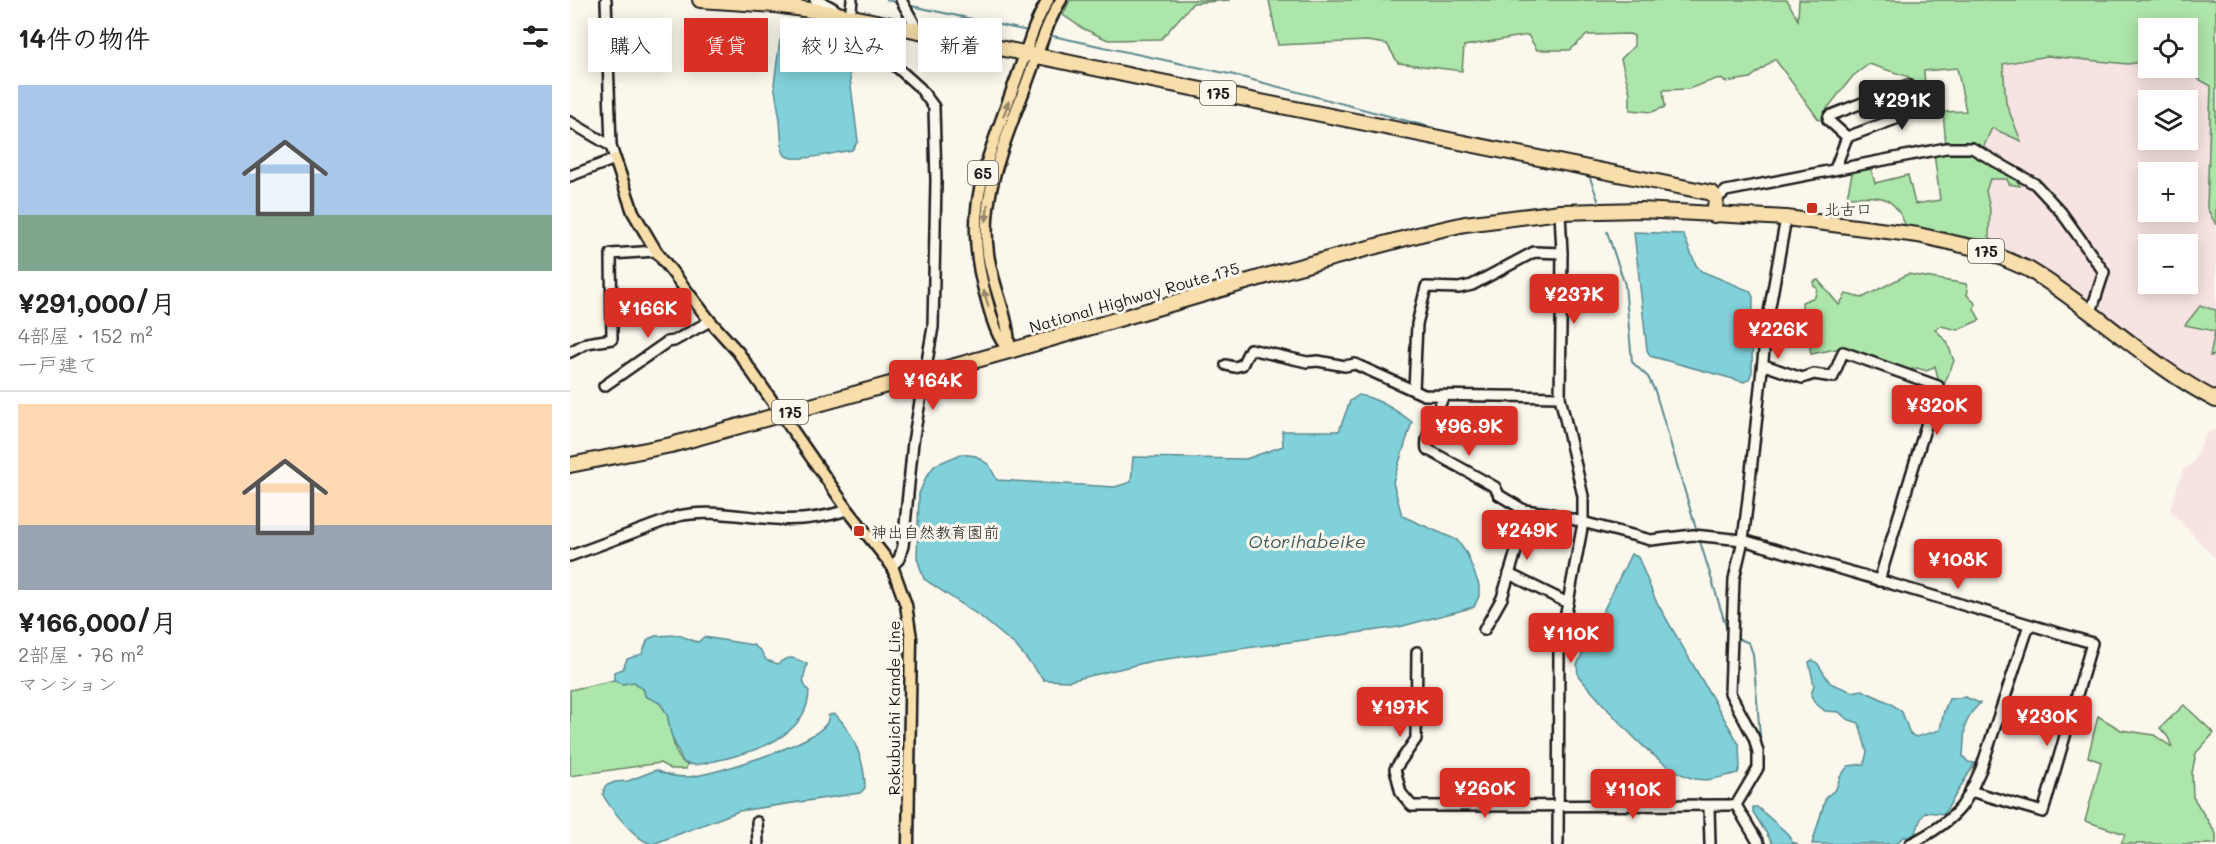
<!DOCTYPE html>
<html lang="ja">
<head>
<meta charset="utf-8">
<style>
  :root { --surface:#fff; --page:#f2f2f2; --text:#222; --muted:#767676; --line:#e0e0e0; --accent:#d93025 }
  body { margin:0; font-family:Mali,"Klee One",sans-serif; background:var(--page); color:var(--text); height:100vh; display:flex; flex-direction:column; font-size:22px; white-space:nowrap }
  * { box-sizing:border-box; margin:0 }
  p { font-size:20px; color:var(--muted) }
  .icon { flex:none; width:33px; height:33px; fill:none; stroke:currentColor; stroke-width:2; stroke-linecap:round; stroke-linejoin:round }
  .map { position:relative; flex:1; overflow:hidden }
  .drawer { display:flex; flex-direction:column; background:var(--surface); width:570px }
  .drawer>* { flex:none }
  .banner { position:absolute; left:18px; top:18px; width:570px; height:54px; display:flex; gap:12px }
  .fabs { position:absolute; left:1568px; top:18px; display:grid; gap:12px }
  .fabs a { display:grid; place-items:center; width:60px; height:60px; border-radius:0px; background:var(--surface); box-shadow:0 3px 15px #0003; font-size:30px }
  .price { position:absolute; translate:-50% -51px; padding:0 14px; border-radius:6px; background:var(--accent); color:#fff; font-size:20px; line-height:39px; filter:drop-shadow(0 2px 3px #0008) }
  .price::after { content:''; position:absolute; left:50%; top:36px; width:18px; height:14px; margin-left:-9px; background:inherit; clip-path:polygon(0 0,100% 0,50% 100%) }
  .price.selected { background:#222; color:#fff }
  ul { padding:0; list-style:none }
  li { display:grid; align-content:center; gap:12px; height:318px; padding:0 18px }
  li+li { border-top:2px solid var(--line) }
  li span { display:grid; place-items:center; height:186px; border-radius:0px; color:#555 }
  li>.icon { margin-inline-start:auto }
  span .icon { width:108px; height:108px; fill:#fffc; stroke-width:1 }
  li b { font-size:26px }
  h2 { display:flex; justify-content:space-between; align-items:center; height:72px; padding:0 18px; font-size:26px }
  .pill { padding:0 21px; border-radius:0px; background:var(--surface); box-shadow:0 3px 15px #0003; font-size:21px; line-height:54px }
  .pill.selected { background:var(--accent); color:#fff }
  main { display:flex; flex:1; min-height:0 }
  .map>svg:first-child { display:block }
  .built { fill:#f7e4e2; fill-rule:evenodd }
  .green { fill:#ade6aa; stroke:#648163; stroke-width:1.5 }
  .water { fill:#80d1da; stroke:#58898e; stroke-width:1.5 }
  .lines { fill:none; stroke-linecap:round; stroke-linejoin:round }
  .stream { stroke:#58898e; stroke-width:2 }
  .minor-casing { stroke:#1c1c1c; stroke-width:14 }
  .major-casing { stroke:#1c1c1c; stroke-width:15 }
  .highway-casing { stroke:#1c1c1c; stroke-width:18 }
  .minor { stroke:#fbf7ec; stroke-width:9 }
  .major { stroke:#f8deab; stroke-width:10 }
  .highway { stroke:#f8deab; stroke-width:14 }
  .oneway { fill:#95876b }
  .poi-dot { fill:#c8321e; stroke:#fbf7ec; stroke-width:2 }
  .labels { text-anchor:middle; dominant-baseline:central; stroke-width:6; stroke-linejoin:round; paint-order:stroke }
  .shield { fill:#fbf7ec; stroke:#5f5e5a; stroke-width:1.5 }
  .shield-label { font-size:15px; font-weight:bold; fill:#1c1c1c }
  .poi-label { font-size:16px; fill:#1c1c1c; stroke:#fbf7ec; text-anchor:start }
  .street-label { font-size:16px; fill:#1c1c1c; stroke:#fbf7ec }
  .water-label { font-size:18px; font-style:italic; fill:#3f5b5e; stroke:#fbf7ec }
</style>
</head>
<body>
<main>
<section class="drawer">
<h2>14件の物件<svg class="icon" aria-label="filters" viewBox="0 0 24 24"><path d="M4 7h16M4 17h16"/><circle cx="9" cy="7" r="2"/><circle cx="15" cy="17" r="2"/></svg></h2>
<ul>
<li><span style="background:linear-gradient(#a9c7e8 70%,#7fa58c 0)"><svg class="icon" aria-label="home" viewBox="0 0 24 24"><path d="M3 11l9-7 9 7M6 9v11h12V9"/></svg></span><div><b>¥291,000/月</b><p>4部屋 · 152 m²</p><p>一戸建て</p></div></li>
<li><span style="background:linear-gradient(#ffd9b3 65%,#9aa5b1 0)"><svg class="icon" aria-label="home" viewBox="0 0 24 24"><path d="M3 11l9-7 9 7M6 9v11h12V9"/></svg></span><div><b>¥166,000/月</b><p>2部屋 · 76 m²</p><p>マンション</p></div></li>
</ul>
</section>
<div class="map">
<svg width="1646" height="844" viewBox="0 0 1646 844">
  <rect width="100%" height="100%" fill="#fbf7ec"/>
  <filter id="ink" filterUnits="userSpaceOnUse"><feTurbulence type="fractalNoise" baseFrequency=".0167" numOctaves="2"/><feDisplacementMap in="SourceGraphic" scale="12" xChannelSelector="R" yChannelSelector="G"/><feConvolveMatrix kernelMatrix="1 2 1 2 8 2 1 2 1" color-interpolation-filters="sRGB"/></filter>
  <g filter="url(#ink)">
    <g class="built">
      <path d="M 1477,56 L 1557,64 L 1578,61 L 1578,68 L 1609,68 L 1641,86 L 1637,207 L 1646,225 L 1646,310 L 1630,306 L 1616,325 L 1645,330 L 1640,356 L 1646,355 L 1646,396 L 1425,250 L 1423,241 L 1419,236 L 1420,209 L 1416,191 L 1420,179 L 1437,179 L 1449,185 L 1409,153 L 1422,128 L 1451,140 L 1436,103 L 1433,64 ZM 1578,100 L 1617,100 L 1617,140 L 1578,140 ZM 1578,172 L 1617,172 L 1617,212 L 1578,212 ZM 1578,244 L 1617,244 L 1617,284 L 1578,284 Z"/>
      <polygon points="1646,429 1646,559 1600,510 1613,470 1622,464 1636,434"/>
    </g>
    <g class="green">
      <polygon points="500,0 660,0 623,3 591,39 538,40 512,28 493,15"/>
      <polygon points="699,0 1217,0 1228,20 1229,0 1646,0 1646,225 1637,208 1641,86 1609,68 1617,68 1617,28 1578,28 1578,61 1558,64 1477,56 1433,64 1436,103 1451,141 1422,128 1413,148 1401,143 1376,145 1373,112 1396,111 1387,68 1354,71 1355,86 1342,93 1339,77 1299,64 1283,76 1256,110 1256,118 1249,120 1205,59 1180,78 1156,82 1149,78 1118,89 1093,90 1095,107 1082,112 1060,110 1060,93 1051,59 1064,46 1064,36 1060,34 1017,35 1000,50 967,50 958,35 894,46 892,71 828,63 817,44 797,41 708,45"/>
      <path d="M 1393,148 L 1443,172 L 1450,186 L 1439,184 L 1437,179 L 1420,179 L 1416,191 L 1420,209 L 1419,236 L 1423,241 L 1337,229 C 1323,193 1312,196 1277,197 L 1283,169 L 1300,165 L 1305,183 L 1338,175 L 1345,204 L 1370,200 L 1364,153 Z"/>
      <polygon points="1338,274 1396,284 1398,290 1397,295 1405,303 1404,309 1410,320 1388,330 1371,326 1365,329 1377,342 1384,361 1373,387 1370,387 1365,366 1357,371 1347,368 1339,370 1276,347 1241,354 1240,348 1243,323 1233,322 1232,302 1245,297 1247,288 1244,286 1243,282 1248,280 1269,305 1276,294 1292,298"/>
      <polygon points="1630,306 1646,310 1646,355 1640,356 1645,331 1615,325"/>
      <path d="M 44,680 L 52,684 L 64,682 L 74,690 L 75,696 C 79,698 85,699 88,702 C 107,716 96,753 117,765 L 116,769 L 101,769 L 90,763 L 0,776 L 0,690 Z"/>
      <polygon points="1614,705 1644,733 1626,753 1622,773 1623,797 1646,834 1646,844 1551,844 1555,834 1515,821 1531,762 1518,757 1528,716 1551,730 1584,735 1602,747 1598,737 1590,728"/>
    </g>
    <g class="water">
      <path d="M 275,39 L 288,141 L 282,150 C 267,152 231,162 218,157 C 213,155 214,153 212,149 L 210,120 L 204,84 L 210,40 Z"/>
      <polygon points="1064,232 1113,234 1126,265 1131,271 1180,291 1183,297 1182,372 1179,379 1174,382 1080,356 1077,350"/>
      <path d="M 789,395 C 808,398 826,410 842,422 L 823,482 L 832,516 L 887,540 L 897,554 L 909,585 L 909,596 L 904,607 L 829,627 L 582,661 L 499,681 L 474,680 L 446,646 L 411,617 L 354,579 L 347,558 L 349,494 L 356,477 L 365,465 L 391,454 L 406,456 L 419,465 L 427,480 L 545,487 L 561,482 L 563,457 L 676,459 L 713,446 L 712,431 L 769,431 L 780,401 Z"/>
      <path d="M 1061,554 L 1068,557 L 1086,601 L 1169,744 L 1170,767 L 1168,773 C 1154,776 1140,782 1126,779 C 1087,772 1035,705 1008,676 L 1007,665 Z"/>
      <path d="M 107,635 C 115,636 120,641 128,642 L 134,637 L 183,645 L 191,651 L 196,660 L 208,664 C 219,654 225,658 237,664 C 235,675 229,681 239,691 C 238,737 182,753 145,761 C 134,763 123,768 113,762 L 101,734 L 97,714 L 90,703 L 75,696 L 74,690 L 64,682 L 52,684 L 44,680 L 44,672 L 53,669 L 57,659 L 72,654 L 78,639 L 85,636 Z"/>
      <path d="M 1243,660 L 1248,664 L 1260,683 L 1282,692 L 1292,690 L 1320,703 L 1332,712 L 1340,734 L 1346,737 L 1370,730 L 1374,711 L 1379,699 L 1395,697 L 1410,703 L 1401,713 L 1395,726 L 1393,756 L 1398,762 L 1405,763 L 1374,814 L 1356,812 C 1347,820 1350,830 1342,837 L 1333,837 L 1326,844 L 1242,844 L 1256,797 L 1266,789 L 1270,777 L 1278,766 L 1294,764 L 1297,752 L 1289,723 L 1277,719 L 1269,712 L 1255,711 L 1244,702 L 1241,695 L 1244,685 L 1239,662 Z"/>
      <path d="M 265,714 C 284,733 295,762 295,788 L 290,793 L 169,811 L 83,844 C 68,843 40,808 33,795 L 35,786 L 45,782 L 58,781 L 86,770 C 96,776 106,777 118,777 C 143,775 243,744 256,724 C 258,722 258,718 259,715 Z"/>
      <polygon points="1183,807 1187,807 1217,833 1222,842 1228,844 1203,844 1183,812"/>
    </g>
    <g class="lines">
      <g class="stream">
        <polyline points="317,0 329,3"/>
        <polyline points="337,5 458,31"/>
        <polyline points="478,35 664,75 864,128"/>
        <polyline points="1014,174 1020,178 1028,200"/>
        <polyline points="1037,232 1055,285 1062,362 1078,377 1085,391 1127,532"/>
        <polyline points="1129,538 1158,633"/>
        <polyline points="1165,637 1179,643 1183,654 1191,747"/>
        <polyline points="1170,807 1187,779"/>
        <polyline points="1166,811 1165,812 1181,839"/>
      </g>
      <defs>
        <g id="minor">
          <path d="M 245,0 C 261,5 270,12 280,25 L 350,88 L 364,107 L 366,181 L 363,327 L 343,442 L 333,546 L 329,559 L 322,566"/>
          <polyline points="331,0 344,23 345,31"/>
          <polyline points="280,17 282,0"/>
          <polyline points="0,122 41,146"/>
          <polyline points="1277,137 1331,117 1333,112 1326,90"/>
          <polyline points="1265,169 1277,137 1258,120 1259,116 1338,85"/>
          <polyline points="0,176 45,159 41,146 36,0"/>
          <polyline points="1146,199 1156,191 1376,148 1402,148 1465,184 1491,212 1534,272 1521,312"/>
          <polyline points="0,352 17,343 42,339 41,254 86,251"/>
          <polyline points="656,365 664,367 672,365 680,349 737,362 748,361 775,366 785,364 854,395 990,397"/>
          <polyline points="1194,365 1232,378 1244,374 1263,377 1273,352 1368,386 1309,581"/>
          <polyline points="34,386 97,342 104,341 140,321"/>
          <polyline points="844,390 847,324 856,287 889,288 902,285 964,252 992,253"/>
          <path d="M 873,397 C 868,412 854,435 857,449 L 925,487 L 929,495 L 954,510"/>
          <path d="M 0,556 L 108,516 C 139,509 173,517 205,519 C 228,521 255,517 278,510"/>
          <polyline points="939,574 998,603"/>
          <polyline points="914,630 932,598 950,538 954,510 978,513 1081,540 1123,535 1173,540 1522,643 1473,812 1400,791"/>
          <polyline points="847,652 846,739 825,769 831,793 842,806 1166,805"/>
          <polyline points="1166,805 1188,768 1188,752 1184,738 1160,693 1164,579 1173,540 1178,499 1197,323 1216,218"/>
          <polyline points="1166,805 1189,844"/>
          <polyline points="1139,807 1140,844"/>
          <polyline points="187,822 188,844"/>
          <polyline points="988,844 989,650 1013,523 1013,496 990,397 992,253 990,212"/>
          <path d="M 1340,844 C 1358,835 1378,823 1391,807 C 1399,797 1405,782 1411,769 L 1459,625"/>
        </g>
        <g id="major">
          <polyline points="45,159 63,212 86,251 140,321 168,352 278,510 322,566 336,605 341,638 338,844"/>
          <path d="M 439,351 C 425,334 422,318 416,297 C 391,211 416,165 444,85 C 455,57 462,26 478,0"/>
          <path d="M 439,351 C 440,317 422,286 418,253 C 410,194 436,139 456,85 C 467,56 475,26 491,0"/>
        </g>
        <g id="highway">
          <polyline points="130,0 206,5 273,15 572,78 1142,193 1146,199 1144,215"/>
          <path d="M 0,465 L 101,445 L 439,351 L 710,272 L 851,234 L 895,224 L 990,212 L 1071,210 L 1216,218 L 1348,235 L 1414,250 L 1458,269 L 1474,279 C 1532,317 1584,368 1646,400"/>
        </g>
      </defs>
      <use href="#minor" class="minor-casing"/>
      <use href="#major" class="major-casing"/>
      <use href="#highway" class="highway-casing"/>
      <use href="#minor" class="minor"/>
      <use href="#major" class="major"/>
      <use href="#highway" class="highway"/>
    </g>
    <defs><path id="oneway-solid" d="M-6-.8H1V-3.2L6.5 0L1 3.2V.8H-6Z" transform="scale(1.5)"/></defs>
    <g class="oneway">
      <use href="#oneway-solid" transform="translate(436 109) rotate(-70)"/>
      <use href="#oneway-solid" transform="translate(417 213) rotate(95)"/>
      <use href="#oneway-solid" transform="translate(416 298) rotate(-106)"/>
    </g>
  </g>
  <g class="poi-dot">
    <rect x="1236" y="202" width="12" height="12" rx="3"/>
    <rect x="283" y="525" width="12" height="12" rx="3"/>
  </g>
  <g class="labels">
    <g class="shield">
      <rect x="630" y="81" width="36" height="24" rx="4.5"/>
      <rect x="398" y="161" width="30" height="24" rx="4.5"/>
      <rect x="1398" y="239" width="36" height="24" rx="4.5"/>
      <rect x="202" y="400" width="36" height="24" rx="4.5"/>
    </g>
    <g class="shield-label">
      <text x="648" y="93">175</text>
      <text x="413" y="173">65</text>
      <text x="1416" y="251">175</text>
      <text x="220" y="412">175</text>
    </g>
    <g class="poi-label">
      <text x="1254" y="208">北古口</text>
      <text x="301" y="531">神出自然教育園前</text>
    </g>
    <g class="street-label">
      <text transform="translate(564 297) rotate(-16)">National Highway Route 175</text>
      <text transform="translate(323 708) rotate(-90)">Rokubuichi Kande Line</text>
    </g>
    <g class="water-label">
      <text x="737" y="541">Otorihabeike</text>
    </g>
  </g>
</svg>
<div class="fabs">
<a><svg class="icon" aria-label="locate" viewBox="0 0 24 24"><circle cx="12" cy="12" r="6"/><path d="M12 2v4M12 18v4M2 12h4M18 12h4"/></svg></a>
<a><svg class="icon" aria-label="layers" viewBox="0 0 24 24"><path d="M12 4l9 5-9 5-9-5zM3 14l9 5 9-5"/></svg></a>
<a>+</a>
<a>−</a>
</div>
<b class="price selected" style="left:1332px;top:131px">¥291K</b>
<b class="price" style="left:1004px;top:325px">¥237K</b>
<b class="price" style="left:78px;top:339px">¥166K</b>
<b class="price" style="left:1208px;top:360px">¥226K</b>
<b class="price" style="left:363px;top:411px">¥164K</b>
<b class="price" style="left:1367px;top:436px">¥320K</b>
<b class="price" style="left:899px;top:457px">¥96.9K</b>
<b class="price" style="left:957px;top:561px">¥249K</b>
<b class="price" style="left:1388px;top:590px">¥108K</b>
<b class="price" style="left:1001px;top:664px">¥110K</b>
<b class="price" style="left:830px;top:738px">¥197K</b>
<b class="price" style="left:1477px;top:747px">¥230K</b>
<b class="price" style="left:915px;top:819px">¥260K</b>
<b class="price" style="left:1063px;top:820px">¥110K</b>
<div class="banner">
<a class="pill">購入</a>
<a class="pill selected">賃貸</a>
<a class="pill">絞り込み</a>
<a class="pill">新着</a>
</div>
</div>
</main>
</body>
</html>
